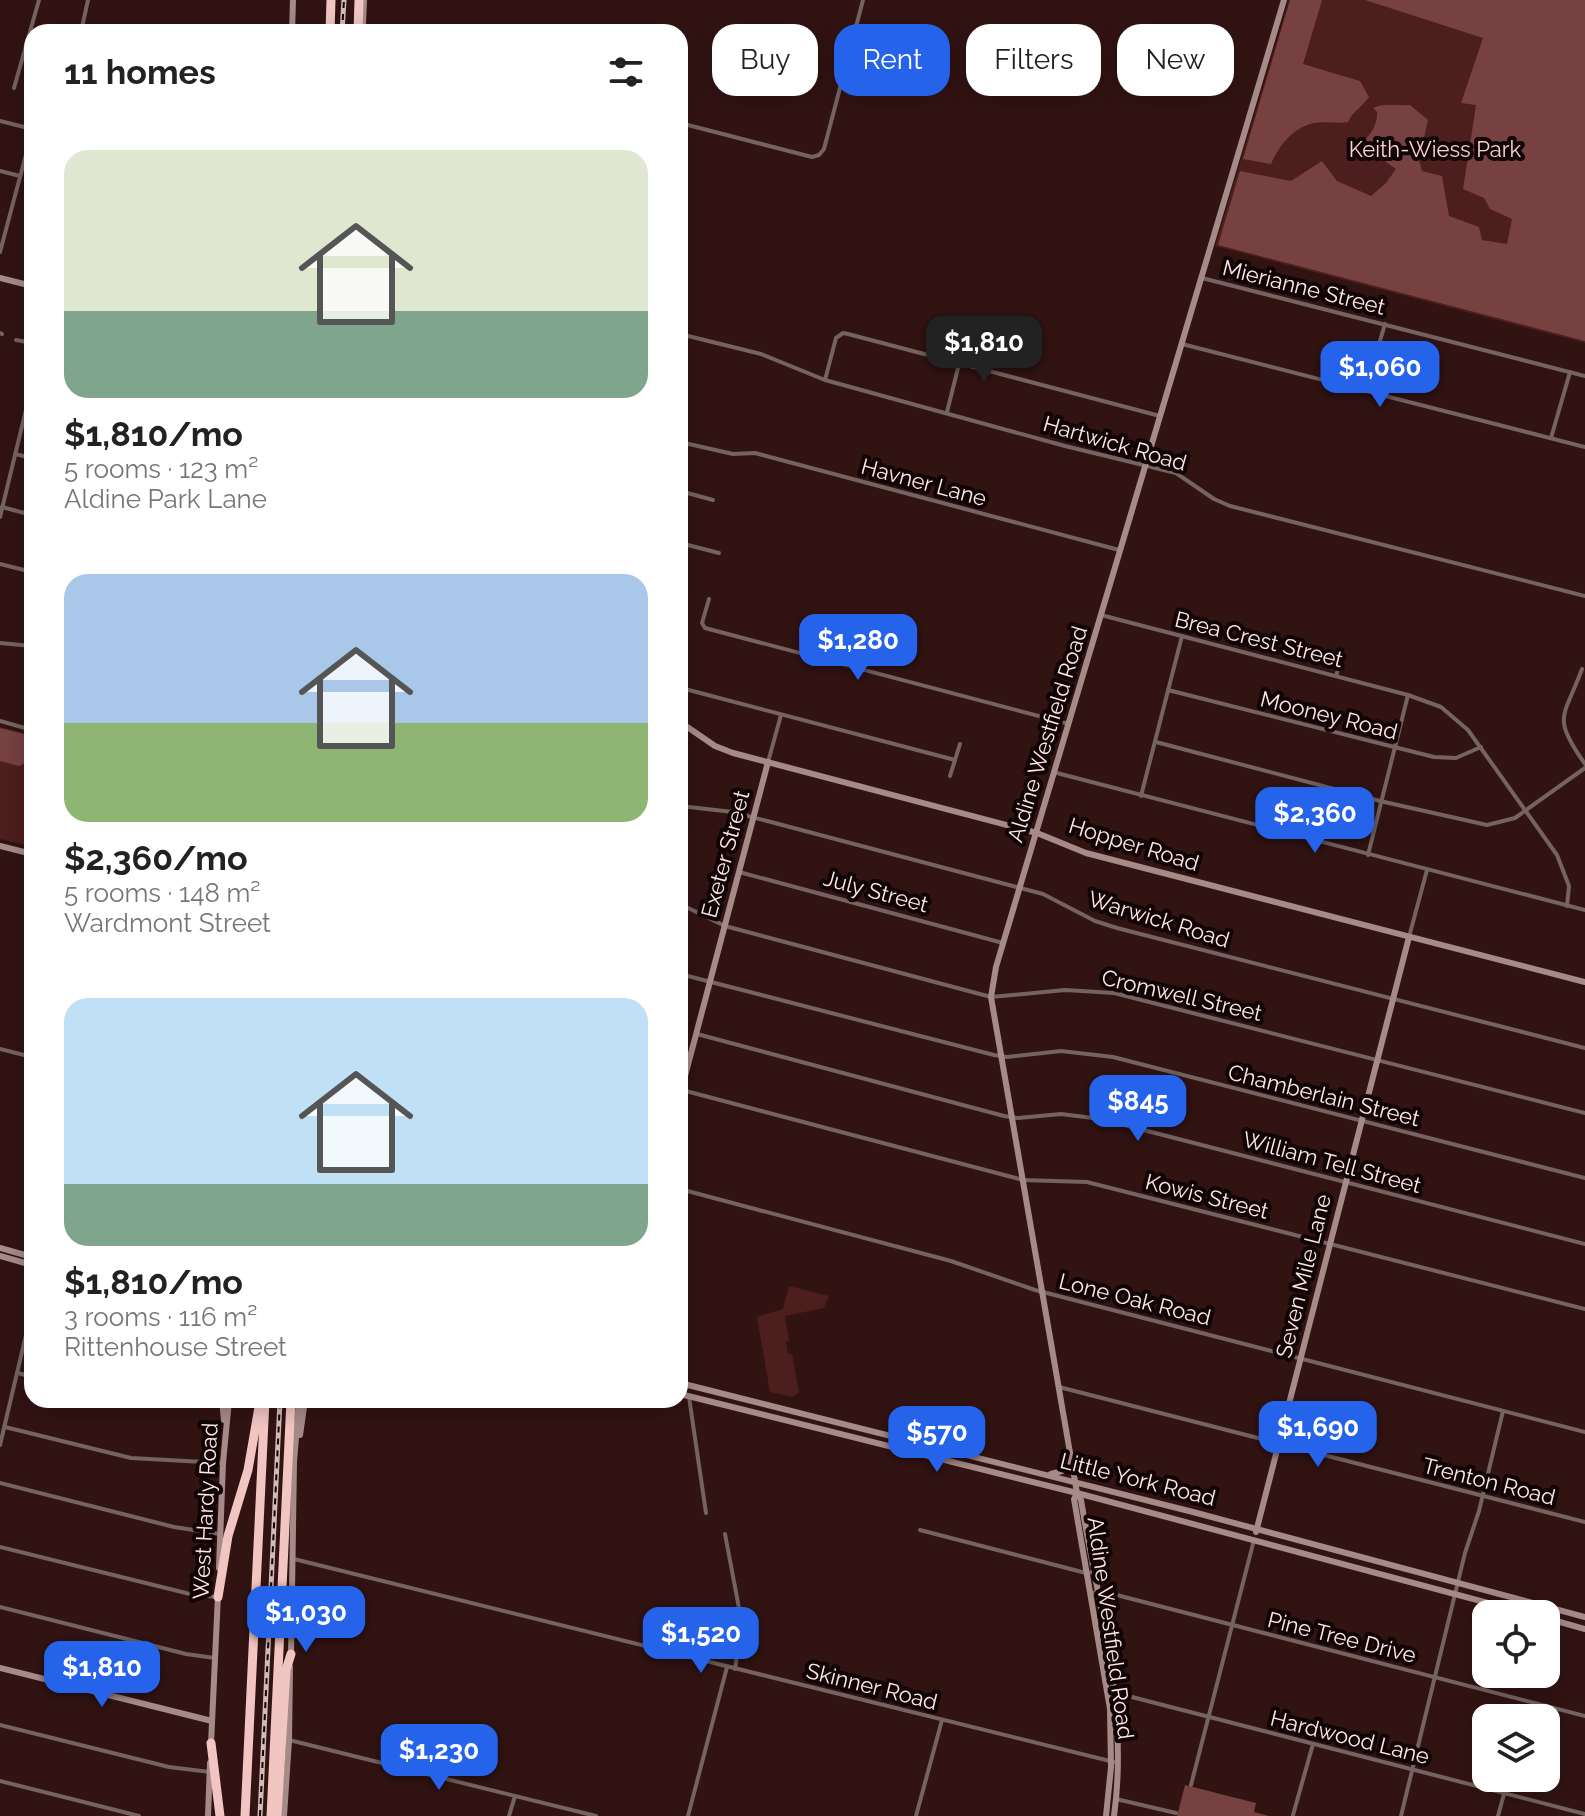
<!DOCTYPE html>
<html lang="en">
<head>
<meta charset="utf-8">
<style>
  :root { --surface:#fff; --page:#f2f2f2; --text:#222; --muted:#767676; --accent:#2563eb }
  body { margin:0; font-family:Raleway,sans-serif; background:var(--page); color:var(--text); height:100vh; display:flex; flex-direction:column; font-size:30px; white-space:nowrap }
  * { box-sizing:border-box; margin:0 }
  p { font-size:26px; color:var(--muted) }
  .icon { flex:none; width:44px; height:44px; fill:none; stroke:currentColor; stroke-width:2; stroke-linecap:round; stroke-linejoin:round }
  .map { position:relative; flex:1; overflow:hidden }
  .drawer { position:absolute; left:24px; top:24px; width:664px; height:1384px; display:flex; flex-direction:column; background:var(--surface); border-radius:24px; box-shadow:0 4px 20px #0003 }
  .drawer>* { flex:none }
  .banner { position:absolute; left:712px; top:24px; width:752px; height:72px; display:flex; gap:16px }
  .controls { position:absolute; left:1472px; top:1600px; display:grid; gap:16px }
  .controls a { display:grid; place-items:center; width:88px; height:88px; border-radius:16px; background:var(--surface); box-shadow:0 4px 20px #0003; font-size:40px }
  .price { position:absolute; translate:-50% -68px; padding:0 18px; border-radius:16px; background:var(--accent); color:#fff; font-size:26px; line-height:52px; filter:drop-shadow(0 2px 4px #0008) }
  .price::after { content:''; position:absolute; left:50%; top:48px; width:24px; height:18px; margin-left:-12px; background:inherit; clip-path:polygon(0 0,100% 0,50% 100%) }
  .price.on { background:#222; color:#fff }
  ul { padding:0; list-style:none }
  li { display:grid; align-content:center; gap:16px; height:424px; padding:0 40px }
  li span { display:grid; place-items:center; height:248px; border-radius:24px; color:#555 }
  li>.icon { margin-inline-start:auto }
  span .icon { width:144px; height:144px; fill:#fffc; stroke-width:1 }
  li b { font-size:34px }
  h2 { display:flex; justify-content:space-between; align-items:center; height:96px; padding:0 40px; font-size:34px }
  .chip { padding:0 28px; border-radius:24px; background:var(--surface); box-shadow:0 4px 20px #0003; font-size:28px; line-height:72px }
  .chip.on { background:var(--accent); color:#fff }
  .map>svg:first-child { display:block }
  .green { fill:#4d1e1e }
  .forest { fill:#764140 }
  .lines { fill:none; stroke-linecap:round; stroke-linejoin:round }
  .street { stroke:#746361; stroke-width:4 }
  .secondary { stroke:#a68a88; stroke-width:6 }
  .highway { stroke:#f0c5c2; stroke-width:9 }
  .rail-casing { stroke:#d3bab8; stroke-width:5 }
  .rail { stroke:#100404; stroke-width:2; stroke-dasharray:6; stroke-linecap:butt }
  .labels { text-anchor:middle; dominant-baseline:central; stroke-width:8; stroke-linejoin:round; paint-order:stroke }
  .park-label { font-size:22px; fill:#f8d3d0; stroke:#100404 }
  .street-label { font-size:22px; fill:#ffe8e6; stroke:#100404 }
</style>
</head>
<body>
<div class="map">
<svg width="1585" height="1816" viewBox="0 0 1585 1816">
  <rect width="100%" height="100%" fill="#311312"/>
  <g class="green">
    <polygon points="1289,0 1585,0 1585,343 1215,246"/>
    <polygon points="0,727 32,735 32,847 0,839"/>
    <polygon points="789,1286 829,1296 824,1308 785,1316 789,1340 786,1342 788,1354 792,1354 799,1392 793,1397 770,1392 757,1317 783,1309"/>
  </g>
  <g class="forest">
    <path d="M 1290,0 L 1322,0 L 1303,64 L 1360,81 L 1369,97 C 1362,107 1353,111 1348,122 C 1337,124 1324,121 1314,123 C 1292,128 1279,146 1271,164 L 1243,159 Z"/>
    <path d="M 1365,0 L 1585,0 L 1585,341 L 1218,245 L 1240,171 L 1291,181 L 1322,161 L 1337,181 L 1371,196 L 1386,183 L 1396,169 L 1370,151 L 1363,142 C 1371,134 1378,124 1377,112 L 1373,108 C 1383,103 1398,106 1410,105 L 1428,120 L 1419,160 L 1422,171 L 1442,176 L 1449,216 L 1479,227 L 1482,240 L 1507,244 L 1512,219 L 1490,209 L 1484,198 L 1463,189 L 1476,105 L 1461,103 L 1483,38 Z"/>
    <polygon points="0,728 32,736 32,760 19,766 0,761"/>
    <polygon points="1185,1785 1256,1803 1254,1812 1269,1816 1177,1816"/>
  </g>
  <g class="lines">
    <g class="street">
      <polyline points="81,32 88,0"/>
      <polyline points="14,88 39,0"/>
      <polyline points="0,121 32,129"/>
      <polyline points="680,123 812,157 819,155 824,149 863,0"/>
      <polyline points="0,171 20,176"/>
      <polyline points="0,252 32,132"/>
      <polyline points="1202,278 1585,376"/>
      <polyline points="0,333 2,334"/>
      <polyline points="680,334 761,354 825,380 1065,446 1176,473 1214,499 1230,506 1585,596"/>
      <polyline points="16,340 32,343"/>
      <polyline points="1182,344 1585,447"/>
      <polyline points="825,380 836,338 843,333 848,334 1160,416"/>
      <polyline points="1365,391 1385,324"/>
      <polyline points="947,412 959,364"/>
      <polyline points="1551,438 1570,372"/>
      <polyline points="680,442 733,454 755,453 1119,550"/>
      <polyline points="15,454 32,458"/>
      <polyline points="680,491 713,500"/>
      <polyline points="2,507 32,515"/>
      <polyline points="0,517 32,385"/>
      <polyline points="680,543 719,553"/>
      <polyline points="0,564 32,572"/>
      <polyline points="709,599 702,623 705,628 1069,724"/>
      <polyline points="1101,615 1408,695 1441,707 1468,730 1557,855 1569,886 1567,906"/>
      <polyline points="0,643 32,646"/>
      <path d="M 1582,669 C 1564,718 1551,716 1585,764"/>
      <polyline points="1336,676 1343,653"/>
      <polyline points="685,689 955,760"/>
      <polyline points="1168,690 1434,757 1456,758 1481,747"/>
      <polyline points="0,721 32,730"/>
      <polyline points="1156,742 1380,801 1487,825 1515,818 1585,768"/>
      <polyline points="768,762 781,715"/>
      <polyline points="1053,772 1585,910"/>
      <polyline points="950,776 960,744"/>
      <polyline points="1141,796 1182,636"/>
      <polyline points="680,806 733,812 1043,894 1095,921 1117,928 1585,1048"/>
      <polyline points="1368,855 1408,695"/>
      <polyline points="739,872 1003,943"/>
      <polyline points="680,904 725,926 991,997 1065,990 1114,993 1585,1113"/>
      <polyline points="1409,937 1427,870"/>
      <polyline points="680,974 994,1055 1007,1057 1061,1051 1113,1057 1585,1178"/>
      <polyline points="697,1034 1004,1116 1018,1118 1061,1114 1101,1119 1585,1244"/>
      <polyline points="0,1049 32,1057"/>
      <polyline points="682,1090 1023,1180 1087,1182 1585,1309"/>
      <polyline points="680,1189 951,1261 1035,1290 1585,1432"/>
      <polyline points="18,1373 32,1377"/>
      <polyline points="1059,1387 1585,1522"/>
      <polyline points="689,1397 706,1513"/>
      <polyline points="5,1427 131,1458 222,1463"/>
      <polyline points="0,1445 30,1318 32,1264"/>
      <polyline points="0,1483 174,1527 220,1534"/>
      <polyline points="920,1530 1086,1573 1094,1572"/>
      <polyline points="725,1534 742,1624 735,1669"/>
      <polyline points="0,1547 190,1594 216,1597"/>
      <polyline points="294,1559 1118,1763"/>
      <polyline points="1090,1593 1105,1592 1585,1716"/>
      <polyline points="0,1607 186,1654 215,1658"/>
      <polyline points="1107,1696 1128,1696 1585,1814"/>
      <polyline points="0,1725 169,1767 210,1772"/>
      <polyline points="289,1740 596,1816"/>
      <polyline points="0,1781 139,1816"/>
      <polyline points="1191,1785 1254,1540"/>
      <polyline points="1116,1799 1176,1813"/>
      <polyline points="1293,1815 1313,1744"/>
      <polyline points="509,1816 515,1796"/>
      <polyline points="688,1816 727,1667"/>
      <polyline points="916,1816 942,1720"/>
      <polyline points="1401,1816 1465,1553 1479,1511 1503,1411"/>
      <polyline points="1498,1816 1504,1794"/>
    </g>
    <g class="secondary">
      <polyline points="363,24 364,0"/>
      <polyline points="292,32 293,0"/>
      <polyline points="0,278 32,286"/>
      <polyline points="680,722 715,746 733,753 1037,833 1086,853 1585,982"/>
      <polyline points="0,846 32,854"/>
      <polyline points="680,1095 768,762"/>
      <polyline points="0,1248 32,1257"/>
      <polyline points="0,1256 32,1265"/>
      <polyline points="680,1383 1193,1512 1585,1617"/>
      <polyline points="680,1394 1077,1493 1529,1614"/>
      <polyline points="222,1400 224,1420"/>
      <polyline points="300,1435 305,1400"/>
      <polyline points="1051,1474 1062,1471 1070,1457"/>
      <polyline points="1077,1493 1074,1499 1110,1709 1111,1767 1106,1816"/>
      <polyline points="1256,1532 1409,937"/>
      <polyline points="219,1568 223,1463 229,1400"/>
      <polyline points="1546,1618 1585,1629"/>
      <polyline points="291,1656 294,1462 299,1400"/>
      <polyline points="0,1668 212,1721"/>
      <polyline points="211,1744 218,1595"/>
      <polyline points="208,1816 210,1763"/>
      <polyline points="284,1816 289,1740 290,1667"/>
      <path d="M 1114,1816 C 1129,1710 1098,1604 1081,1500 L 1077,1493 L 991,997 L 996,967 L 1284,0"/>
    </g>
    <g class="highway">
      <polyline points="330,32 331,0"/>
      <polyline points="358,32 359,0"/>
      <polyline points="218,1597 228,1536 248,1470 259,1407"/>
      <polyline points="211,1743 220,1816"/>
      <polyline points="245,1816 265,1400"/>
      <polyline points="271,1816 291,1400"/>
      <polyline points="277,1816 286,1670 291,1654"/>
    </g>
    <defs>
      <g id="rail">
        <polyline points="342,32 344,0"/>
        <polyline points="260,1816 280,1400"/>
      </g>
    </defs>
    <use href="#rail" class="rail-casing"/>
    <use href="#rail" class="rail"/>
  </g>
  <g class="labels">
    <g class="park-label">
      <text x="1435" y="149">Keith-Wiess Park</text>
    </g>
    <g class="street-label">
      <text transform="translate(1304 287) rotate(14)">Mierianne Street</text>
      <text transform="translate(1115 443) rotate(16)">Hartwick Road</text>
      <text transform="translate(924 482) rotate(15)">Havner Lane</text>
      <text transform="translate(1259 639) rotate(14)">Brea Crest Street</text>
      <text transform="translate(1329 715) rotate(14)">Mooney Road</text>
      <text transform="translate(1047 734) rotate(-73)">Aldine Westfield Road</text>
      <text transform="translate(1134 844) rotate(17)">Hopper Road</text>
      <text transform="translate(725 854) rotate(-75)">Exeter Street</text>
      <text transform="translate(876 891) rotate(15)">July Street</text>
      <text transform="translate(1159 919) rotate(17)">Warwick Road</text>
      <text transform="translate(1182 995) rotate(13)">Cromwell Street</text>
      <text transform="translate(1324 1095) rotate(14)">Chamberlain Street</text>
      <text transform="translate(1332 1162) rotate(15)">William Tell Street</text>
      <text transform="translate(1207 1196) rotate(14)">Kowis Street</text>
      <text transform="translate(1303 1276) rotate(-76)">Seven Mile Lane</text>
      <text transform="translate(1135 1299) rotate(14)">Lone Oak Road</text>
      <text transform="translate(1138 1479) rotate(14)">Little York Road</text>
      <text transform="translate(1489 1481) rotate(14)">Trenton Road</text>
      <text transform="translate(205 1511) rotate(-87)">West Hardy Road</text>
      <text transform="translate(1111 1628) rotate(82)">Aldine Westfield Road</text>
      <text transform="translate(1342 1637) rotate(14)">Pine Tree Drive</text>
      <text transform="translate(872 1686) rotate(14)">Skinner Road</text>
      <text transform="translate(1350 1737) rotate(14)">Hardwood Lane</text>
    </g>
  </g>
</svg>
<div class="controls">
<a><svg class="icon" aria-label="locate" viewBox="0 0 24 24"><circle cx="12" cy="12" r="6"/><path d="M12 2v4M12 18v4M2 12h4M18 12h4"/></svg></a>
<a><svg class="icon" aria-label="layers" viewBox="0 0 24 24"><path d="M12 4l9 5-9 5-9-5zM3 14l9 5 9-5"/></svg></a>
</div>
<b class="price on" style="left:984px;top:384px">$1,810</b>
<b class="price" style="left:1380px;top:409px">$1,060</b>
<b class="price" style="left:858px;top:682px">$1,280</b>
<b class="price" style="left:1315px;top:855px">$2,360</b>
<b class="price" style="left:1138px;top:1143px">$845</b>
<b class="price" style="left:1318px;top:1469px">$1,690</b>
<b class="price" style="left:937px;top:1474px">$570</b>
<b class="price" style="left:306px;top:1654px">$1,030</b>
<b class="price" style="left:701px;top:1675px">$1,520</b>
<b class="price" style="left:102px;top:1709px">$1,810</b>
<b class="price" style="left:439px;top:1792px">$1,230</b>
<div class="banner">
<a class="chip">Buy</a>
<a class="chip on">Rent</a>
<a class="chip">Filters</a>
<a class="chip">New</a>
</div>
<section class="drawer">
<h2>11 homes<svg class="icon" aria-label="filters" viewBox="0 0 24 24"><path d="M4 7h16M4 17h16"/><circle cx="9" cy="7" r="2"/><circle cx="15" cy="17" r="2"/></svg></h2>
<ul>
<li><span style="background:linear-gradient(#dfe7d0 65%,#7fa58c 0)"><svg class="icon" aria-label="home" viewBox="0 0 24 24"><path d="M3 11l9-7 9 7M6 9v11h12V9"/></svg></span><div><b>$1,810/mo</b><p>5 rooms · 123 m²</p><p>Aldine Park Lane</p></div></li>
<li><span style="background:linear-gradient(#a9c7e8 60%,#8fb573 0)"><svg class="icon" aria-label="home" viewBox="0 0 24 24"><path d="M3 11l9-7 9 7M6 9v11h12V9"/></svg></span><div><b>$2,360/mo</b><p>5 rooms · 148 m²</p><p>Wardmont Street</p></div></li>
<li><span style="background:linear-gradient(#bfe0f5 75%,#7fa58c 0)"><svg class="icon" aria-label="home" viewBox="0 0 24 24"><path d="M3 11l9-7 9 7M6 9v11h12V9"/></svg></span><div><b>$1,810/mo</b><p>3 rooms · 116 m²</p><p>Rittenhouse Street</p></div></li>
</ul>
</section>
</div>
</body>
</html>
